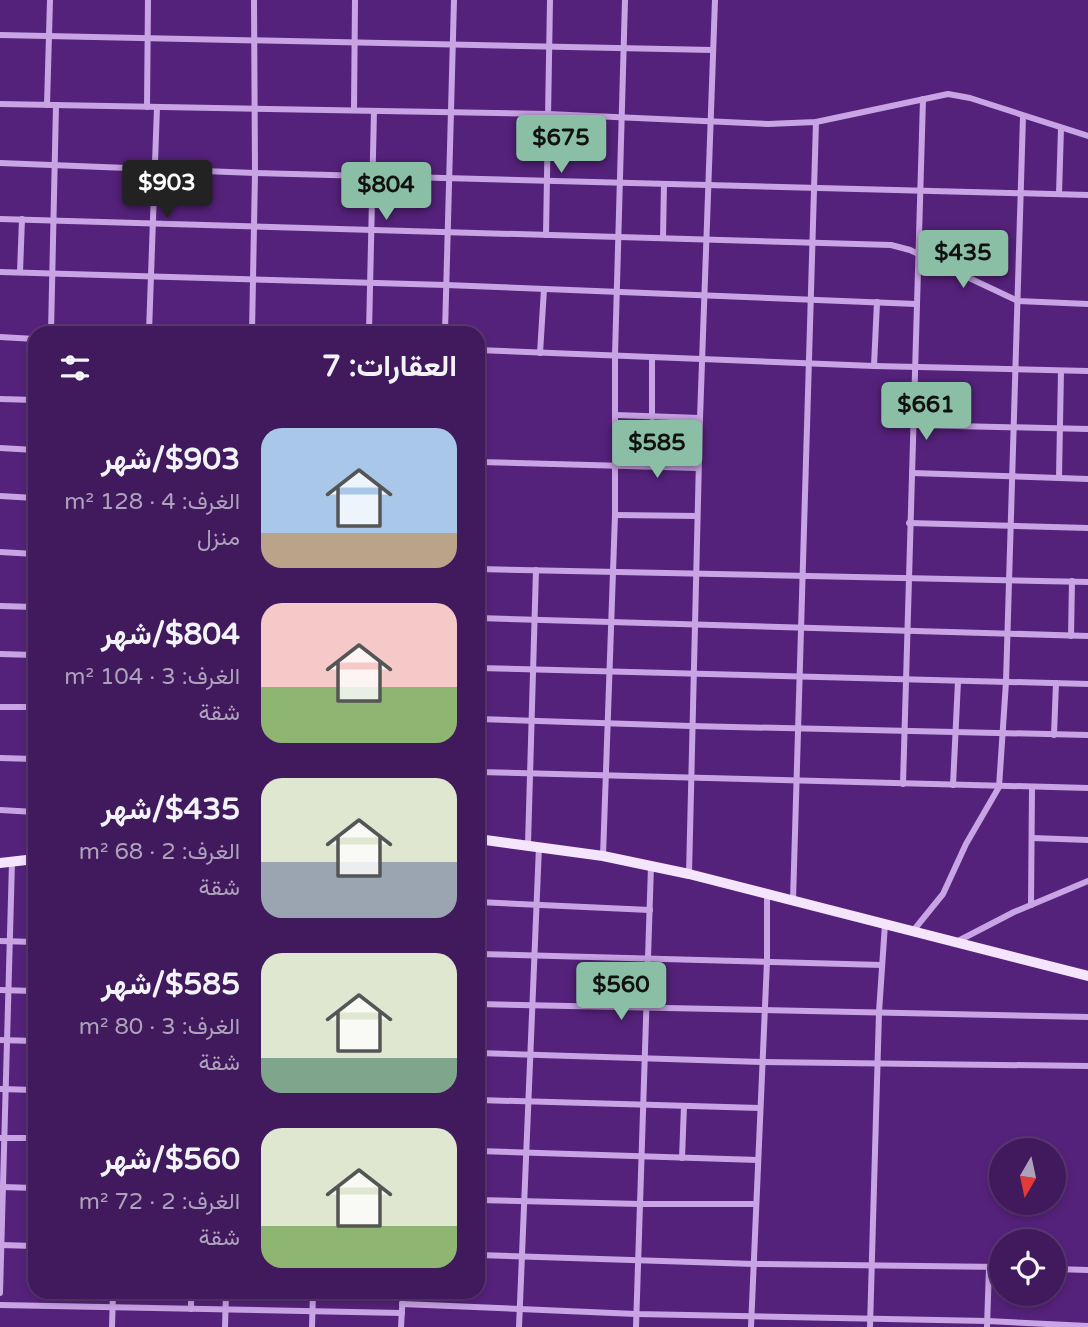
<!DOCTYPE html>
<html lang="ar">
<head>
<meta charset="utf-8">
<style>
  :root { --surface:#401a5c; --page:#4b2765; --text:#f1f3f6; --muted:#aea1bb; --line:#593872; --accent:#8abfa5 }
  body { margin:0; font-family:"Varela Round",Vazirmatn,sans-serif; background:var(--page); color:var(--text); direction:rtl; height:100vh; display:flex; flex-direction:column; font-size:26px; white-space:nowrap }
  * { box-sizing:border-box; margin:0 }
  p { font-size:23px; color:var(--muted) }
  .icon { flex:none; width:38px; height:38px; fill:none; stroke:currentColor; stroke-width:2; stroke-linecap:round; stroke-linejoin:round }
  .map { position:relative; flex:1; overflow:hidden; direction:ltr }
  .panel { position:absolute; left:28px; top:326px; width:457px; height:973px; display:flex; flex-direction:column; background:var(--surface); border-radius:21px; box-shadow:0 4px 10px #0003,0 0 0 2px var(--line); direction:rtl }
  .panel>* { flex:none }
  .needle { width:46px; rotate:189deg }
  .tools { position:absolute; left:989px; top:1138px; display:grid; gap:14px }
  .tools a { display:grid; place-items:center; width:77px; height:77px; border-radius:50%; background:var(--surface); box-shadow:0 4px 10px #0003,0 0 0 2px var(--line); font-size:35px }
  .price { position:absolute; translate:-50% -60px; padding:0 16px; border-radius:7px; background:var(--accent); color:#111; font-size:23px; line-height:46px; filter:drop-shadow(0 2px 4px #0008) }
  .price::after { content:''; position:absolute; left:50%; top:42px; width:21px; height:16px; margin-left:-10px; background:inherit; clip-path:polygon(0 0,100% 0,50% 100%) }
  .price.current { background:#222; color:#fff }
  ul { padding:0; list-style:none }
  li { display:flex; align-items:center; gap:21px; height:175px; padding:0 28px }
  li span { display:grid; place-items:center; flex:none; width:196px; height:140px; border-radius:21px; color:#555 }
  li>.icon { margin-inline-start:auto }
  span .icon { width:84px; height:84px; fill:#fffc; stroke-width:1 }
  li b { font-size:30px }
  h2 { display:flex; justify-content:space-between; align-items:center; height:84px; padding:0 28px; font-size:30px }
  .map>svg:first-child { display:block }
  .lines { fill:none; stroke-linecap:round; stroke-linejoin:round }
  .minor { stroke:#c9a4e5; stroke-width:6 }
  .primary { stroke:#f4e5fd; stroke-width:10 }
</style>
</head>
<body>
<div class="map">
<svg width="1088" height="1327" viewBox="0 0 1088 1327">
  <rect width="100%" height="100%" fill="#55227b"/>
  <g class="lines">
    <g class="minor">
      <polyline points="0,35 713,50"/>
      <polyline points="0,104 548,114 768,124 816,122 948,94 970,98 1088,136"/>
      <polyline points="47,105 50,0"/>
      <polyline points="147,107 148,0"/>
      <polyline points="354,110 355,0"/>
      <polyline points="0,163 255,173 1088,195"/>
      <polyline points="1059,194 1061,128"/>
      <polyline points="0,219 891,245 910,250 1018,301 1088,304"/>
      <polyline points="546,235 550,0"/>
      <polyline points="663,238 664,184"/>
      <polyline points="0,272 446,285 916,304"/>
      <polyline points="20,272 22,219"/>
      <polyline points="51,332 56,105"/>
      <polyline points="149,332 157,107"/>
      <polyline points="252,332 255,173 254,0"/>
      <polyline points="369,332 374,111"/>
      <polyline points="445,332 454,0"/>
      <polyline points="0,337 35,339"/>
      <polyline points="478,350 874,366 1088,371"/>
      <polyline points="540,353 544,289"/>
      <polyline points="874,366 877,302"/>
      <polyline points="0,399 35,400"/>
      <polyline points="615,415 700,418"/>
      <polyline points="652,417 652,357"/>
      <polyline points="913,425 1088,429"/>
      <polyline points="0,448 35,450"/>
      <polyline points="478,462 698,468"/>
      <polyline points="912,473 1088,479"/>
      <polyline points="1059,477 1061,371"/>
      <polyline points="0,496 35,498"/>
      <polyline points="615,515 697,516"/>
      <polyline points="909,523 1088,528"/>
      <polyline points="0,552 35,554"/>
      <polyline points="478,569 1088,582"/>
      <polyline points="0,606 35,607"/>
      <polyline points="478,618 1088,636"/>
      <polyline points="1071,636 1072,581"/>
      <polyline points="0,654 35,655"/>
      <polyline points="478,668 1088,684"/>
      <polyline points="0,707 35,707"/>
      <polyline points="478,719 691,726 1088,735"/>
      <polyline points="1054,735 1056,683"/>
      <polyline points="0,758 35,759"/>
      <polyline points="478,772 1088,788"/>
      <polyline points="903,784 923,99"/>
      <polyline points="953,785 958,681"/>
      <polyline points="0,810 35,812"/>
      <polyline points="1032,838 1088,840"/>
      <polyline points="528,844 536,570"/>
      <polyline points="603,856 615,515 615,355 625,0"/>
      <polyline points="689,874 700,418 715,0"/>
      <polyline points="793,901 816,122"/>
      <polyline points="478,902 650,910"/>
      <polyline points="1031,905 1032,788"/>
      <polyline points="913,931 943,894 966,844 999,787 1006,682 1023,116"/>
      <polyline points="0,941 35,942"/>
      <polyline points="958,941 1014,912 1088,881"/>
      <polyline points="478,954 882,965"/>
      <polyline points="0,990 35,991"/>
      <polyline points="478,1004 1088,1017"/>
      <polyline points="0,1040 35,1041"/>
      <polyline points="478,1053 762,1062 1088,1066"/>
      <polyline points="0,1089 35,1090"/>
      <polyline points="478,1100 760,1108"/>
      <polyline points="0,1138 35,1138"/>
      <polyline points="478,1151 758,1160"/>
      <polyline points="682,1158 684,1106"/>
      <polyline points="2,1187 35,1188"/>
      <polyline points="478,1200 640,1204 756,1204"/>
      <polyline points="0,1245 35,1246"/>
      <polyline points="478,1255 754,1264 1001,1267"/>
      <polyline points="1054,1269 1088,1270"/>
      <polyline points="0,1293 12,862"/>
      <polyline points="402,1304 636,1314 987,1321 1088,1326"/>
      <polyline points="0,1305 402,1313"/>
      <polyline points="191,1309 191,1292"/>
      <polyline points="112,1327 113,1292"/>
      <polyline points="225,1327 226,1292"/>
      <polyline points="312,1327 313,1292"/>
      <polyline points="401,1327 403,1292"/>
      <polyline points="519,1327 539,846"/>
      <polyline points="636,1327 651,866"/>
      <polyline points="751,1327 767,961 767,894"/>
      <polyline points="870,1327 879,1012 885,924"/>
      <polyline points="987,1327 989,1267"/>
    </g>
    <g class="primary">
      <polyline points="478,839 603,856 689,874 1088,976"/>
      <polyline points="0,863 35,859"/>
    </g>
  </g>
</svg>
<div class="tools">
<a><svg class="needle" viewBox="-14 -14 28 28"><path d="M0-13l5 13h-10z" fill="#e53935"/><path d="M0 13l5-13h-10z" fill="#aea1bb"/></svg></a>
<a><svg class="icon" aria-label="locate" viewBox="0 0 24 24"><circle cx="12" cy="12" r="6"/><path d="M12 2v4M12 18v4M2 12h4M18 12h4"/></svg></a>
</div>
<b class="price" style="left:561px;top:175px">$675</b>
<b class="price current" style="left:167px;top:220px">$903</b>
<b class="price" style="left:386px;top:222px">$804</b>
<b class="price" style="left:963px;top:290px">$435</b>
<b class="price" style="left:926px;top:442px">$661</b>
<b class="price" style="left:657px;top:480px">$585</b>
<b class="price" style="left:621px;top:1022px">$560</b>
<section class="panel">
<h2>العقارات: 7<svg class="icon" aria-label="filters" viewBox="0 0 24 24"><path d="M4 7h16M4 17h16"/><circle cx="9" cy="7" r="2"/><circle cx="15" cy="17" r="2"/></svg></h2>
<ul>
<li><span style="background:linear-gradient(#a9c7e8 75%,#b9a48a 0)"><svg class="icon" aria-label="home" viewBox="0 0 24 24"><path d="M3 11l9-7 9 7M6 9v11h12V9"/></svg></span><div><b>$903/شهر</b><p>الغرف: 4 · 128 m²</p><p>منزل</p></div></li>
<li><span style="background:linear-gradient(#f6c9c9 60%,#8fb573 0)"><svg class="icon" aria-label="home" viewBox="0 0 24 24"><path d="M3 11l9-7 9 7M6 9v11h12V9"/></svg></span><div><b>$804/شهر</b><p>الغرف: 3 · 104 m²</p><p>شقة</p></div></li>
<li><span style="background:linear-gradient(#dfe7d0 60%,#9aa5b1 0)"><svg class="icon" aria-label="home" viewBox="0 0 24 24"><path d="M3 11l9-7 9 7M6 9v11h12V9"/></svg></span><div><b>$435/شهر</b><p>الغرف: 2 · 68 m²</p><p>شقة</p></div></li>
<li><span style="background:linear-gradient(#dfe7d0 75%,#7fa58c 0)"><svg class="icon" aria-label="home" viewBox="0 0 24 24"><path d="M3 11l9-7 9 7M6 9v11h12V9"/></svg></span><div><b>$585/شهر</b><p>الغرف: 3 · 80 m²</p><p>شقة</p></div></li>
<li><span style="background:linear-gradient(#dfe7d0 70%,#8fb573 0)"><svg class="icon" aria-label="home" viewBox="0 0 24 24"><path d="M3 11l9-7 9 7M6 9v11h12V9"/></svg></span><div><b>$560/شهر</b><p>الغرف: 2 · 72 m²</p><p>شقة</p></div></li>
</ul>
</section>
</div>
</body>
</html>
